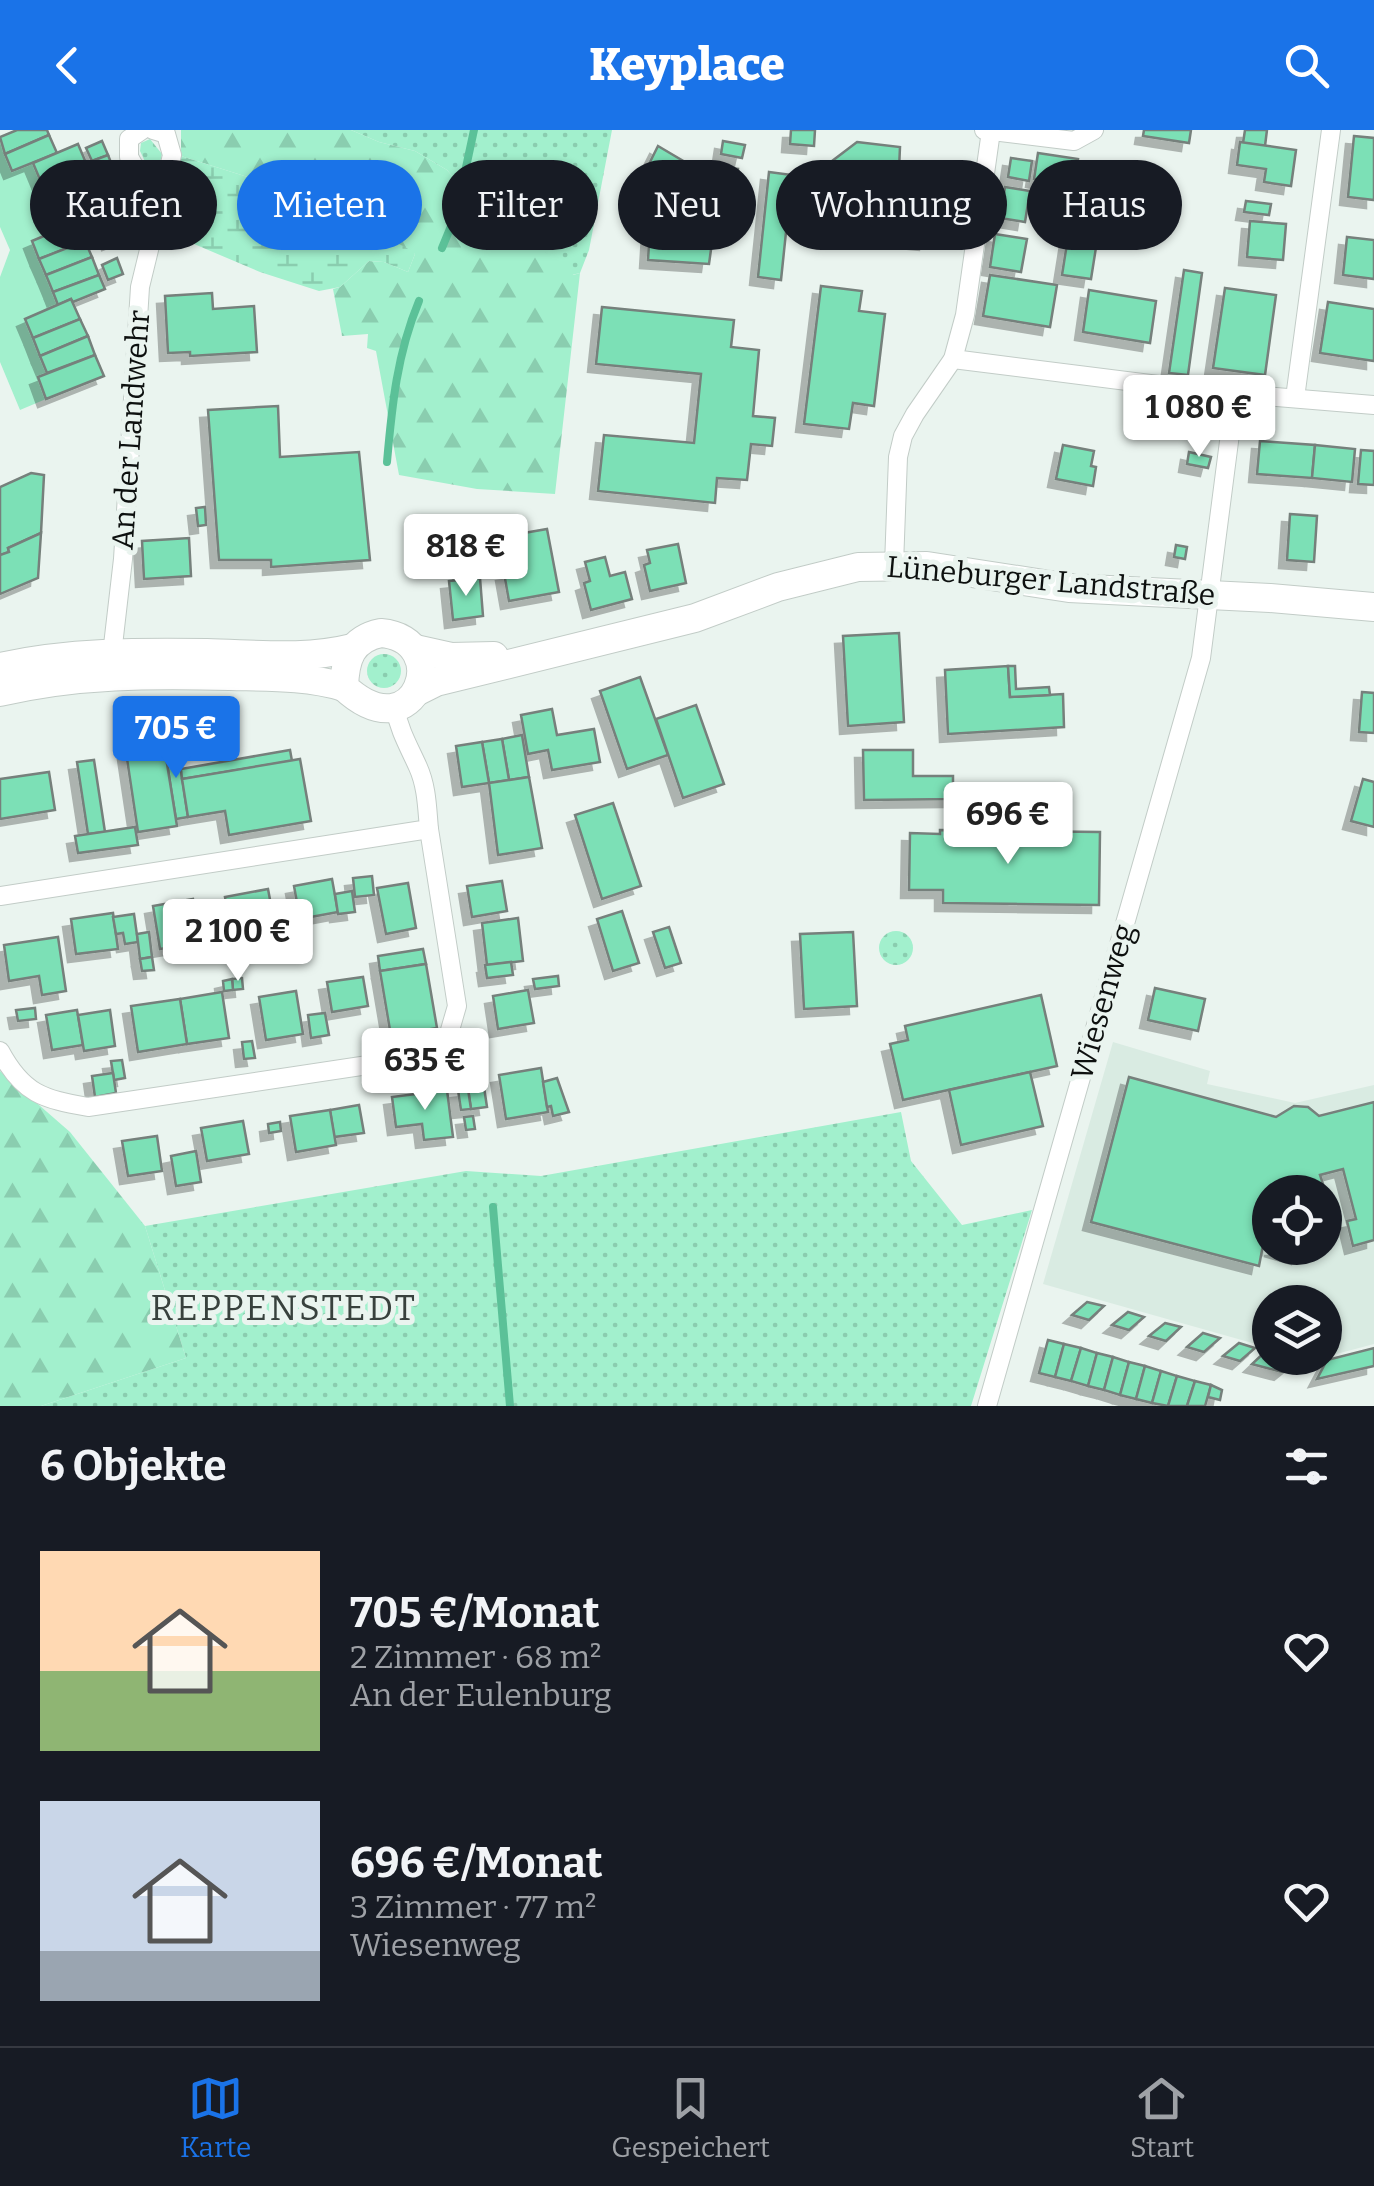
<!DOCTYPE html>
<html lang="de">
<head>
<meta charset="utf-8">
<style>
  :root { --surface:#171b24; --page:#242831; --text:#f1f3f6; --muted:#9ea1a6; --line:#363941; --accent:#1a73e8 }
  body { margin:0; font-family:Bitter,serif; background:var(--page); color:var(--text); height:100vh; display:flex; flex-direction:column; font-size:38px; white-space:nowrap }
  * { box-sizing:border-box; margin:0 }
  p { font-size:32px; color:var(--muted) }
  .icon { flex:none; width:55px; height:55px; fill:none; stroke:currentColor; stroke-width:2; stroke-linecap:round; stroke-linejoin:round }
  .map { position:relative; height:1276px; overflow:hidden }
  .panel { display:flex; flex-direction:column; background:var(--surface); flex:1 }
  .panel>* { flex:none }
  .guide { position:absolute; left:30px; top:30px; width:1315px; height:90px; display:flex; gap:20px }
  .tools { position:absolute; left:1252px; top:1045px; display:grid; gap:20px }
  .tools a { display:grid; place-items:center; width:90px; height:90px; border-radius:50%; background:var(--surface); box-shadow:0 2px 8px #0004; font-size:50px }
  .price { position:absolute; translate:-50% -85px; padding:0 22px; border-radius:10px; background:#fff; color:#222; font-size:32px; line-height:65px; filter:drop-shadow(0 2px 5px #0008) }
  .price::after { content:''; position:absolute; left:50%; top:60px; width:30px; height:22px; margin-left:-15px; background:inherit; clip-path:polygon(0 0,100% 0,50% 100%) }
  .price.on { background:var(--accent); color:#fff }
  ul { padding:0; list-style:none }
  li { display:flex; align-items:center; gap:30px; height:250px; padding:0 40px }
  li span { display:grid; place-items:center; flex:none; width:280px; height:200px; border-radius:0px; color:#555 }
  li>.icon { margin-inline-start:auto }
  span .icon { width:120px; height:120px; fill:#fffc; stroke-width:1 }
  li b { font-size:42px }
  h2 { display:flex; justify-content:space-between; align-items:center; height:120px; padding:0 40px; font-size:42px }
  .tag { padding:0 35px; border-radius:45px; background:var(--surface); box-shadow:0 2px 8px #0004; font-size:35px; line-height:90px }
  .tag.on { background:var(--accent); color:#fff }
  header { display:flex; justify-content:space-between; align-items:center; height:130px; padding:0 40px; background:var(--accent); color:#fff; font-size:45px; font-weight:800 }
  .dock { display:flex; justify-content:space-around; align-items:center; height:140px; border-top:2px solid var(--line); background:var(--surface); font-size:28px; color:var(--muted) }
  .dock a { display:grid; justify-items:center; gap:5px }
  .dock .on { color:var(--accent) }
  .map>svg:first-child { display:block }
  .built { fill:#d9ebe2; fill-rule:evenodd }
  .grass { fill:url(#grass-dots) }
  .forest { fill:url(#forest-firs) }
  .wetland { fill:url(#wetland-marsh) }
  .garden { fill:#a2f0cd }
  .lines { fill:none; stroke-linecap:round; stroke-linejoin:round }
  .stream { stroke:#5bc198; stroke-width:8 }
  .building { fill:#7be0b6; stroke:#76807b; stroke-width:2.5; filter:url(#shadow) }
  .minor-casing { stroke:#c2ccc7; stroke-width:20 }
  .secondary-casing { stroke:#c2ccc7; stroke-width:30 }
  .minor { stroke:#fff; stroke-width:18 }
  .secondary { stroke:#fff; stroke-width:28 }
  .labels { text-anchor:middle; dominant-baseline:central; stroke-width:10; stroke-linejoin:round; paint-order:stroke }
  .street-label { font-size:30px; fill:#0d100f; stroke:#eaf4ef }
  .quarter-label { font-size:35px; letter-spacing:2.5px; fill:#38413d; stroke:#eaf4ef }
</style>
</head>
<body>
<header><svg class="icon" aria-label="back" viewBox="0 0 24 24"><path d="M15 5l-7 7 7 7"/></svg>Keyplace<svg class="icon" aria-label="search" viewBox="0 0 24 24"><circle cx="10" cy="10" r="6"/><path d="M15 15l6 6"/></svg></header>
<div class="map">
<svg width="1374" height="1276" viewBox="0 0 1374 1276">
  <defs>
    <pattern id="grass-dots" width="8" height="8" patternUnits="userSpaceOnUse" patternTransform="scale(2.5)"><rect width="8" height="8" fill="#a2f0cd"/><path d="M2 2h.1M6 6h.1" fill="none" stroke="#8acdaf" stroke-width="1.8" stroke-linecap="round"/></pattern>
    <pattern id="forest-firs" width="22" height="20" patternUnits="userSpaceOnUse" patternTransform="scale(2.5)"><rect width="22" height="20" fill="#a2f0cd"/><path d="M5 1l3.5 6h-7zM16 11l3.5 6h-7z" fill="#8acdaf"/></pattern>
    <pattern id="wetland-marsh" width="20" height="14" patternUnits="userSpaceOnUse" patternTransform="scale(2.5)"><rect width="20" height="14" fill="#a2f0cd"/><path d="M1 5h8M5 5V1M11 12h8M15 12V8" fill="none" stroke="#8acdaf"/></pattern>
    <filter id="shadow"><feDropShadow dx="-8" dy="8" stdDeviation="0" flood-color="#0004"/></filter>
  </defs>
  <rect width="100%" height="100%" fill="#eaf4ef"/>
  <path class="built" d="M 1113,912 L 1210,941 L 1207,954 L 1295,973 L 1374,955 L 1374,1214 L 1325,1227 L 1325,1172 L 1270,1172 L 1270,1218 L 1043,1154 ZM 1270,1062 L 1325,1062 L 1325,1118 L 1270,1118 Z"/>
  <g class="grass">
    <polygon points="351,0 612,0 589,120 580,143 572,145 483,83 447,40 415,21 379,12"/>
    <polygon points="150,9 162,24 155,53 140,21 141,13"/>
    <circle cx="384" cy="541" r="17"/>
    <circle cx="896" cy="818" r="17"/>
    <polygon points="901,982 911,1031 962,1095 1032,1080 971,1276 41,1276 186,1228 145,1096 466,1041 541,1046"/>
  </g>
  <g class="forest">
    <polygon points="181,0 351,0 379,12 415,21 447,40 483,83 511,104 569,135 573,145 580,143 555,364 477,359 399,345 376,221 367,218 368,204 342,206 333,159 340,157 369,131 384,132 408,142 415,124 366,107 337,116 302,83 254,49 181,26"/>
    <polygon points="0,941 70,1002 145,1096 186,1228 41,1276 0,1276"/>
  </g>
  <path class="wetland" d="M 181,26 L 254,49 L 302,83 L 337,116 C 363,108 392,104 415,124 L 408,142 L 384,132 L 369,131 L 340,157 L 319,161 L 260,142 L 187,111 L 174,92 Z"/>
  <polygon class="garden" points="0,12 12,41 33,33 61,99 32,111 58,175 25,189 47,243 38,248 46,269 20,280 0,232 0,147 10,120 0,97"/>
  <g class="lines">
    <g class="stream">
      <polyline points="442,118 456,84 474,0"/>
      <path d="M 387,332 C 392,275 397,224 419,171"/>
      <polyline points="493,1077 510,1276"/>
    </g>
  </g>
  <g class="building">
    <polygon points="17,0 47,0 49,5 5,24 0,7"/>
    <polygon points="791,0 815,0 814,16 790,14"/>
    <polygon points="1144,0 1191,0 1189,13 1143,6"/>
    <polygon points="1245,0 1267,0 1265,16 1243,13"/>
    <polygon points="49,5 57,23 12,41 5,24"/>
    <polygon points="1354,6 1374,8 1374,70 1348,67"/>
    <polygon points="102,11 108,25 92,31 86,18"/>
    <polygon points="723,11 745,15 742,28 721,24"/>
    <polygon points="857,12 900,17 898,62 932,75 927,112 809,101 815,44"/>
    <polygon points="1240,12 1296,20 1291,56 1264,52 1266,39 1237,35"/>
    <polygon points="78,14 86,33 41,52 33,33"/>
    <polygon points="658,16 712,48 702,66 711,72 704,87 712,91 709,97 714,98 709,134 648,130 650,98 644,97 651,46 645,42"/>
    <polygon points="1038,23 1078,29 1074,56 1034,49"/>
    <polygon points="108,25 112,35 96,42 92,31"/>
    <polygon points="1011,28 1032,31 1029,51 1008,47"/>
    <polygon points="86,33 93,50 48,69 41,52"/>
    <polygon points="716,37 738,39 736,56 714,53"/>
    <polygon points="769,42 792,45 781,150 758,147"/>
    <polygon points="119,49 126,66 110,72 103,56"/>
    <polygon points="1107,49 1174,60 1167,102 1101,91"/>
    <polygon points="93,50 100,66 55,84 48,69"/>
    <polygon points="1005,57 1030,61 1025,92 1000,88"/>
    <polygon points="1075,63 1104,67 1091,149 1062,145"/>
    <polygon points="100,66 106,81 61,99 55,84"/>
    <polygon points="1246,71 1271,74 1269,85 1244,82"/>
    <polygon points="127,85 134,103 110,112 104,94"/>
    <polygon points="1250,91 1286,94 1283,130 1247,127"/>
    <polygon points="77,92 85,111 39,129 32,111"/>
    <polygon points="995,104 1027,109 1021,142 990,137"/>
    <polygon points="1347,107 1374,110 1374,149 1343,145"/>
    <polygon points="85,111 92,127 46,145 39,129"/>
    <polygon points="92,127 99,145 53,162 46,145"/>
    <polygon points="117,128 123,144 108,150 102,135"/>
    <polygon points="1184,140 1202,143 1188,245 1169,243"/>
    <polygon points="99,145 105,159 73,172 71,169 58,175 53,162"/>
    <polygon points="990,145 1057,155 1050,197 983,186"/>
    <polygon points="821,156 862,161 859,181 885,184 874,276 853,273 849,299 804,294"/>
    <polygon points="1225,158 1276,165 1265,245 1213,238"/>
    <polygon points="1089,160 1156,171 1150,213 1083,202"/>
    <polygon points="212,163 213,179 254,176 257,222 190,226 190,222 168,223 165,166"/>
    <polygon points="71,169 80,189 33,208 25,189"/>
    <polygon points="1328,172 1374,179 1374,231 1320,223"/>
    <polygon points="602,177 734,190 731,217 759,220 753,286 775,288 772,316 751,314 747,350 717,348 715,373 598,361 604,305 694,313 701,244 596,234"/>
    <polygon points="80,189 88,206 40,226 33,208"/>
    <polygon points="88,206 95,225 47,243 40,226"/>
    <polygon points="95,225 104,246 46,269 38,247"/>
    <polygon points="278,276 280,327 359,322 370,430 271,437 271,430 219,430 208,280"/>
    <polygon points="1260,311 1315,315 1312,348 1257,344"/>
    <polygon points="1063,315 1094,321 1091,336 1096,337 1093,356 1056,349"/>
    <polygon points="1315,315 1355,319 1352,352 1312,348"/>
    <polygon points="1361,320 1374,321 1374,355 1358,354"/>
    <polygon points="1189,322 1211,327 1208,338 1187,334"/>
    <polygon points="31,343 44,345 41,403 8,418 9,422 0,425 0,357"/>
    <polygon points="205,377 206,395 198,396 196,378"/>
    <polygon points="1290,384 1317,386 1314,432 1287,430"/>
    <polygon points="547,399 559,462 509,471 504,443 524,440 518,404"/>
    <polygon points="41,403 38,448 0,464 0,425 9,422 8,418"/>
    <polygon points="189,408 191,446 144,449 142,411"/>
    <polygon points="678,414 686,453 650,461 644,435 650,433 647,420"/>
    <polygon points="476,415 480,448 462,450 459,417"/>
    <polygon points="1176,415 1187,417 1185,429 1174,427"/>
    <polygon points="605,427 610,446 625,442 632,469 591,480 584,453 590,451 585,432"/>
    <polygon points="480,448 483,486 453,490 449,451"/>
    <polygon points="899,503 904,592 848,596 843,506"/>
    <polygon points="1008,536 1010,567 1063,564 1064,597 948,604 945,540"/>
    <polygon points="1008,536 1015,536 1016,559 1049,557 1050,565 1010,567"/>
    <polygon points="640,547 668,625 627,639 600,561"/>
    <polygon points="1362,562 1374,563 1374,603 1359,602"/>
    <polygon points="696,575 724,654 683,668 656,589"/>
    <polygon points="552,579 557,605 594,599 600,632 552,640 548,620 528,624 521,585"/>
    <polygon points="522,605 529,647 509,650 502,609"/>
    <polygon points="502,609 509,650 489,653 482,612"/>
    <polygon points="482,612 489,653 462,657 456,616"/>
    <polygon points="177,614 188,687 176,689 164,615"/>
    <polygon points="164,615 177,696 138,702 126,622"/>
    <polygon points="290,620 292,631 182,649 181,639"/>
    <polygon points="863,620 913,620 913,646 953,646 953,669 864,670"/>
    <polygon points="300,629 311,691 229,705 225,681 188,687 182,649"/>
    <polygon points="94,630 105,702 88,704 77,632"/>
    <polygon points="49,642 55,680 0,689 0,649"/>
    <polygon points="529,647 542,718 498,725 489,653"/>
    <polygon points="1363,649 1374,652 1374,697 1351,691"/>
    <polygon points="613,673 641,756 602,769 575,685"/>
    <polygon points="135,697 138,715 78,723 75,706"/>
    <polygon points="940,700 1100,702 1099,775 943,773 943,760 909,760 910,703 940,704"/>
    <polygon points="372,746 374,765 355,767 353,748"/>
    <polygon points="332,749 338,782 300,789 294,756"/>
    <polygon points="502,751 507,781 472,787 467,756"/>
    <polygon points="408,753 416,798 386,804 377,758"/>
    <polygon points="268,759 275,796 231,804 225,767"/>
    <polygon points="352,761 355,782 338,784 335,764"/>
    <polygon points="193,769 201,812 160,819 153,776"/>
    <polygon points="226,771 231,800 214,803 208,774"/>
    <polygon points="622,781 639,833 613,841 597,789"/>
    <polygon points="113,783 118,819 76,824 71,789"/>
    <polygon points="134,784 138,812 125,814 123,803 116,804 113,787"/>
    <polygon points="518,788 523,831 487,835 482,793"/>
    <polygon points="669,797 681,833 665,838 653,802"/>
    <polygon points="149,802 152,827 140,829 137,804"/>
    <polygon points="853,802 857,876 804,879 800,804"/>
    <polygon points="58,807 66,861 42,865 39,846 9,851 4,815"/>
    <polygon points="423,819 426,834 380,841 378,826"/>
    <polygon points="152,827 154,840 142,841 140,829"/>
    <polygon points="511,832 513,845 487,848 485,835"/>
    <polygon points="426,834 437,898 391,906 380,841"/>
    <polygon points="558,846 559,856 535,859 533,849"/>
    <polygon points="363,847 368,876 332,882 327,852"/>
    <polygon points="242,848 243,859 233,860 232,849"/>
    <polygon points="232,849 233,860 224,861 223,851"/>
    <polygon points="1155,858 1205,869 1198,901 1148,890"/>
    <polygon points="528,860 534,893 498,899 493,866"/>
    <polygon points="296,861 303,904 266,910 259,867"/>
    <polygon points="222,862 229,908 187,914 180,869"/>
    <polygon points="1041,865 1057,936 903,970 890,914 908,910 905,896"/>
    <polygon points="180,869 187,914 138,922 131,876"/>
    <polygon points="35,878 36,889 18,891 16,880"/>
    <polygon points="77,880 83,915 52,920 46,885"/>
    <polygon points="110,880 115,916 84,921 78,885"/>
    <polygon points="325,883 329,905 311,908 308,885"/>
    <polygon points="252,911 255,928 244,929 242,912"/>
    <polygon points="122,930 125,948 114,950 111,931"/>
    <polygon points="541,938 548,982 506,989 499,945"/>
    <polygon points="1030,942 1043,996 961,1015 949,960"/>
    <polygon points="113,943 116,963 95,967 92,946"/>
    <polygon points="1129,947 1276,987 1294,976 1308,977 1319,986 1374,972 1374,1110 1353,1116 1347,1091 1356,1089 1343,1039 1320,1045 1331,1079 1325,1091 1325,1062 1270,1062 1270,1117 1263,1115 1259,1136 1091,1092"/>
    <polygon points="557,948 569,982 553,986 551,976 547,977 543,952"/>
    <polygon points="484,957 487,977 471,979 468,959"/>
    <polygon points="468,959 471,979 461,980 458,960"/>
    <polygon points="447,960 453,1007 424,1010 422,994 396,997 392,967"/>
    <polygon points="359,975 364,1003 334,1007 330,980"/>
    <polygon points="330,980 336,1015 296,1022 290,986"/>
    <polygon points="473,986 475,999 466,1000 464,987"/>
    <polygon points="243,991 249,1024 207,1031 201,998"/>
    <polygon points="280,992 281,1001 269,1003 268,994"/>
    <polygon points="157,1006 162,1041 128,1046 122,1011"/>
    <polygon points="196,1021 201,1052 176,1056 171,1026"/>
    <polygon points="1272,1118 1301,1118 1299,1126"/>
    <polygon points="1087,1172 1104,1176 1089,1190 1072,1185"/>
    <polygon points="1128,1182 1144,1187 1129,1200 1112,1195"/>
    <polygon points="1165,1193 1181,1197 1166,1211 1149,1206"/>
    <polygon points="1203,1203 1220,1208 1204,1222 1187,1217"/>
    <polygon points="1048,1210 1064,1214 1055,1247 1039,1243"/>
    <polygon points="1239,1213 1255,1218 1240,1231 1223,1226"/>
    <polygon points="1064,1214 1081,1218 1071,1251 1055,1247"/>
    <polygon points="1081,1218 1097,1223 1088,1256 1071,1251"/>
    <polygon points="1374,1218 1374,1236 1317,1249 1327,1230"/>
    <polygon points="1267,1220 1270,1228 1298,1229 1282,1242 1252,1234"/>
    <polygon points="1097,1223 1113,1227 1104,1260 1088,1256"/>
    <polygon points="1113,1227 1129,1232 1120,1265 1104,1260"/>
    <polygon points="1129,1232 1145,1236 1136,1269 1120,1265"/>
    <polygon points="1145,1236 1161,1241 1152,1273 1136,1269"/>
    <polygon points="1161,1241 1177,1246 1168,1276 1152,1273"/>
    <polygon points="1177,1246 1195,1251 1187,1276 1168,1276"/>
    <polygon points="1195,1251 1211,1255 1205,1276 1187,1276"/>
    <polygon points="1211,1255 1222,1260 1220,1270 1208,1267"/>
  </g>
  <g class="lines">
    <defs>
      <g id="minor">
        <polyline points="142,0 129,9 129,27 157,77"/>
        <polyline points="984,0 1074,11 1094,0"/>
        <polyline points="953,229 1198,260 1234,273"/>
        <polyline points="1295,268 1331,0"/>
        <polyline points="1234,273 1265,266 1374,275"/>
        <polyline points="894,435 898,327 903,306 915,284 953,229 965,185 991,1"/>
        <polyline points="112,524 123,429 140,157 172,25 166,4 153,0"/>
        <path d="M 0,766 L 429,699 C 427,678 427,657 418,637 C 409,617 399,600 395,578"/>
        <path d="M 0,921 C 23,964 43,969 88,977 L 421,927 L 448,907 L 457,876 L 429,699"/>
        <polyline points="987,1276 1201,528 1234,273"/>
      </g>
      <g id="secondary">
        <path d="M 381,503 C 455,509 417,625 344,557 C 345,529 351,509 381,503 Z"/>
        <polyline points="415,519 451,527 494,526"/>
        <path d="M 0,537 C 68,522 138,522 207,523 C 256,524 305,530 352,518"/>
        <path d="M 0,562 C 76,544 152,544 230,546 C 269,547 307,546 344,557"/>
        <polyline points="416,562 436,552 695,488 778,457 858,437 927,436 1069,458 1270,468 1374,477"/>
      </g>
    </defs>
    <use href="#minor" class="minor-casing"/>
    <use href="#secondary" class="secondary-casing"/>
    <use href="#minor" class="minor"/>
    <use href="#secondary" class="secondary"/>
  </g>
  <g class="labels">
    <g class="street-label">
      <text transform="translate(131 300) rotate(-86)">An der Landwehr</text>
      <text transform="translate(1051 451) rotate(5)">Lüneburger Landstraße</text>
      <text transform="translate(1103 872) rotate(-74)">Wiesenweg</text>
    </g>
    <g class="quarter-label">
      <text x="284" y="1178">REPPENSTEDT</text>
    </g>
  </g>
</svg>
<div class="tools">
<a><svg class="icon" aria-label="locate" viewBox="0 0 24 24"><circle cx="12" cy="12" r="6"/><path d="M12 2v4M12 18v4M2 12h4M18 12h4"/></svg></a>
<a><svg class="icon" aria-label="layers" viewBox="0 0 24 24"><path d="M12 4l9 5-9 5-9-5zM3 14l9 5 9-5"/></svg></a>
</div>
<b class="price" style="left:1199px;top:330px">1 080 €</b>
<b class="price" style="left:466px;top:469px">818 €</b>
<b class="price on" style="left:176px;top:651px">705 €</b>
<b class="price" style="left:1008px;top:737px">696 €</b>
<b class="price" style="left:238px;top:854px">2 100 €</b>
<b class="price" style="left:425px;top:983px">635 €</b>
<div class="guide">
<a class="tag">Kaufen</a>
<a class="tag on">Mieten</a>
<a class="tag">Filter</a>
<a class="tag">Neu</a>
<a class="tag">Wohnung</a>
<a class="tag">Haus</a>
</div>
</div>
<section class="panel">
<h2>6 Objekte<svg class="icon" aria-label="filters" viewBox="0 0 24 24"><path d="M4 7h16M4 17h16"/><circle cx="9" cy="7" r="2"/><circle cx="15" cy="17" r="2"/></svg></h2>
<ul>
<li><span style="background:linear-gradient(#ffd9b3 60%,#8fb573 0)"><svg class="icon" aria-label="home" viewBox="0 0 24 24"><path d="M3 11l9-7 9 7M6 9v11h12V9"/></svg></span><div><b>705 €/Monat</b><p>2 Zimmer · 68 m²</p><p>An der Eulenburg</p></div><svg class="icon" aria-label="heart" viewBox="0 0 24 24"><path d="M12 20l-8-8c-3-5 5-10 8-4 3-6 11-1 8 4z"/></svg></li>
<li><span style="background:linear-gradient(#c9d6e8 75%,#9aa5b1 0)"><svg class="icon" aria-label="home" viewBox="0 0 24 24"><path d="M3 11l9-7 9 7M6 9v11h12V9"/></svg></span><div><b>696 €/Monat</b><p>3 Zimmer · 77 m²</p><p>Wiesenweg</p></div><svg class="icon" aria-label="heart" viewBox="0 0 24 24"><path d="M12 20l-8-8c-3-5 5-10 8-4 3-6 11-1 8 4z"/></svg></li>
</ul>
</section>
<nav class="dock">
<a class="on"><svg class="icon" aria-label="map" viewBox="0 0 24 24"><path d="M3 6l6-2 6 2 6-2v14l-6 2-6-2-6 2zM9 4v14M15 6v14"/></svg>Karte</a>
<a><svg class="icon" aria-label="saved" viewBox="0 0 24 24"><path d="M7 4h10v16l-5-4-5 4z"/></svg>Gespeichert</a>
<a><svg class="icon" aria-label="home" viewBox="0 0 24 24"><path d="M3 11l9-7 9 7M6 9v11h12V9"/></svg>Start</a>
</nav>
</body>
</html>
